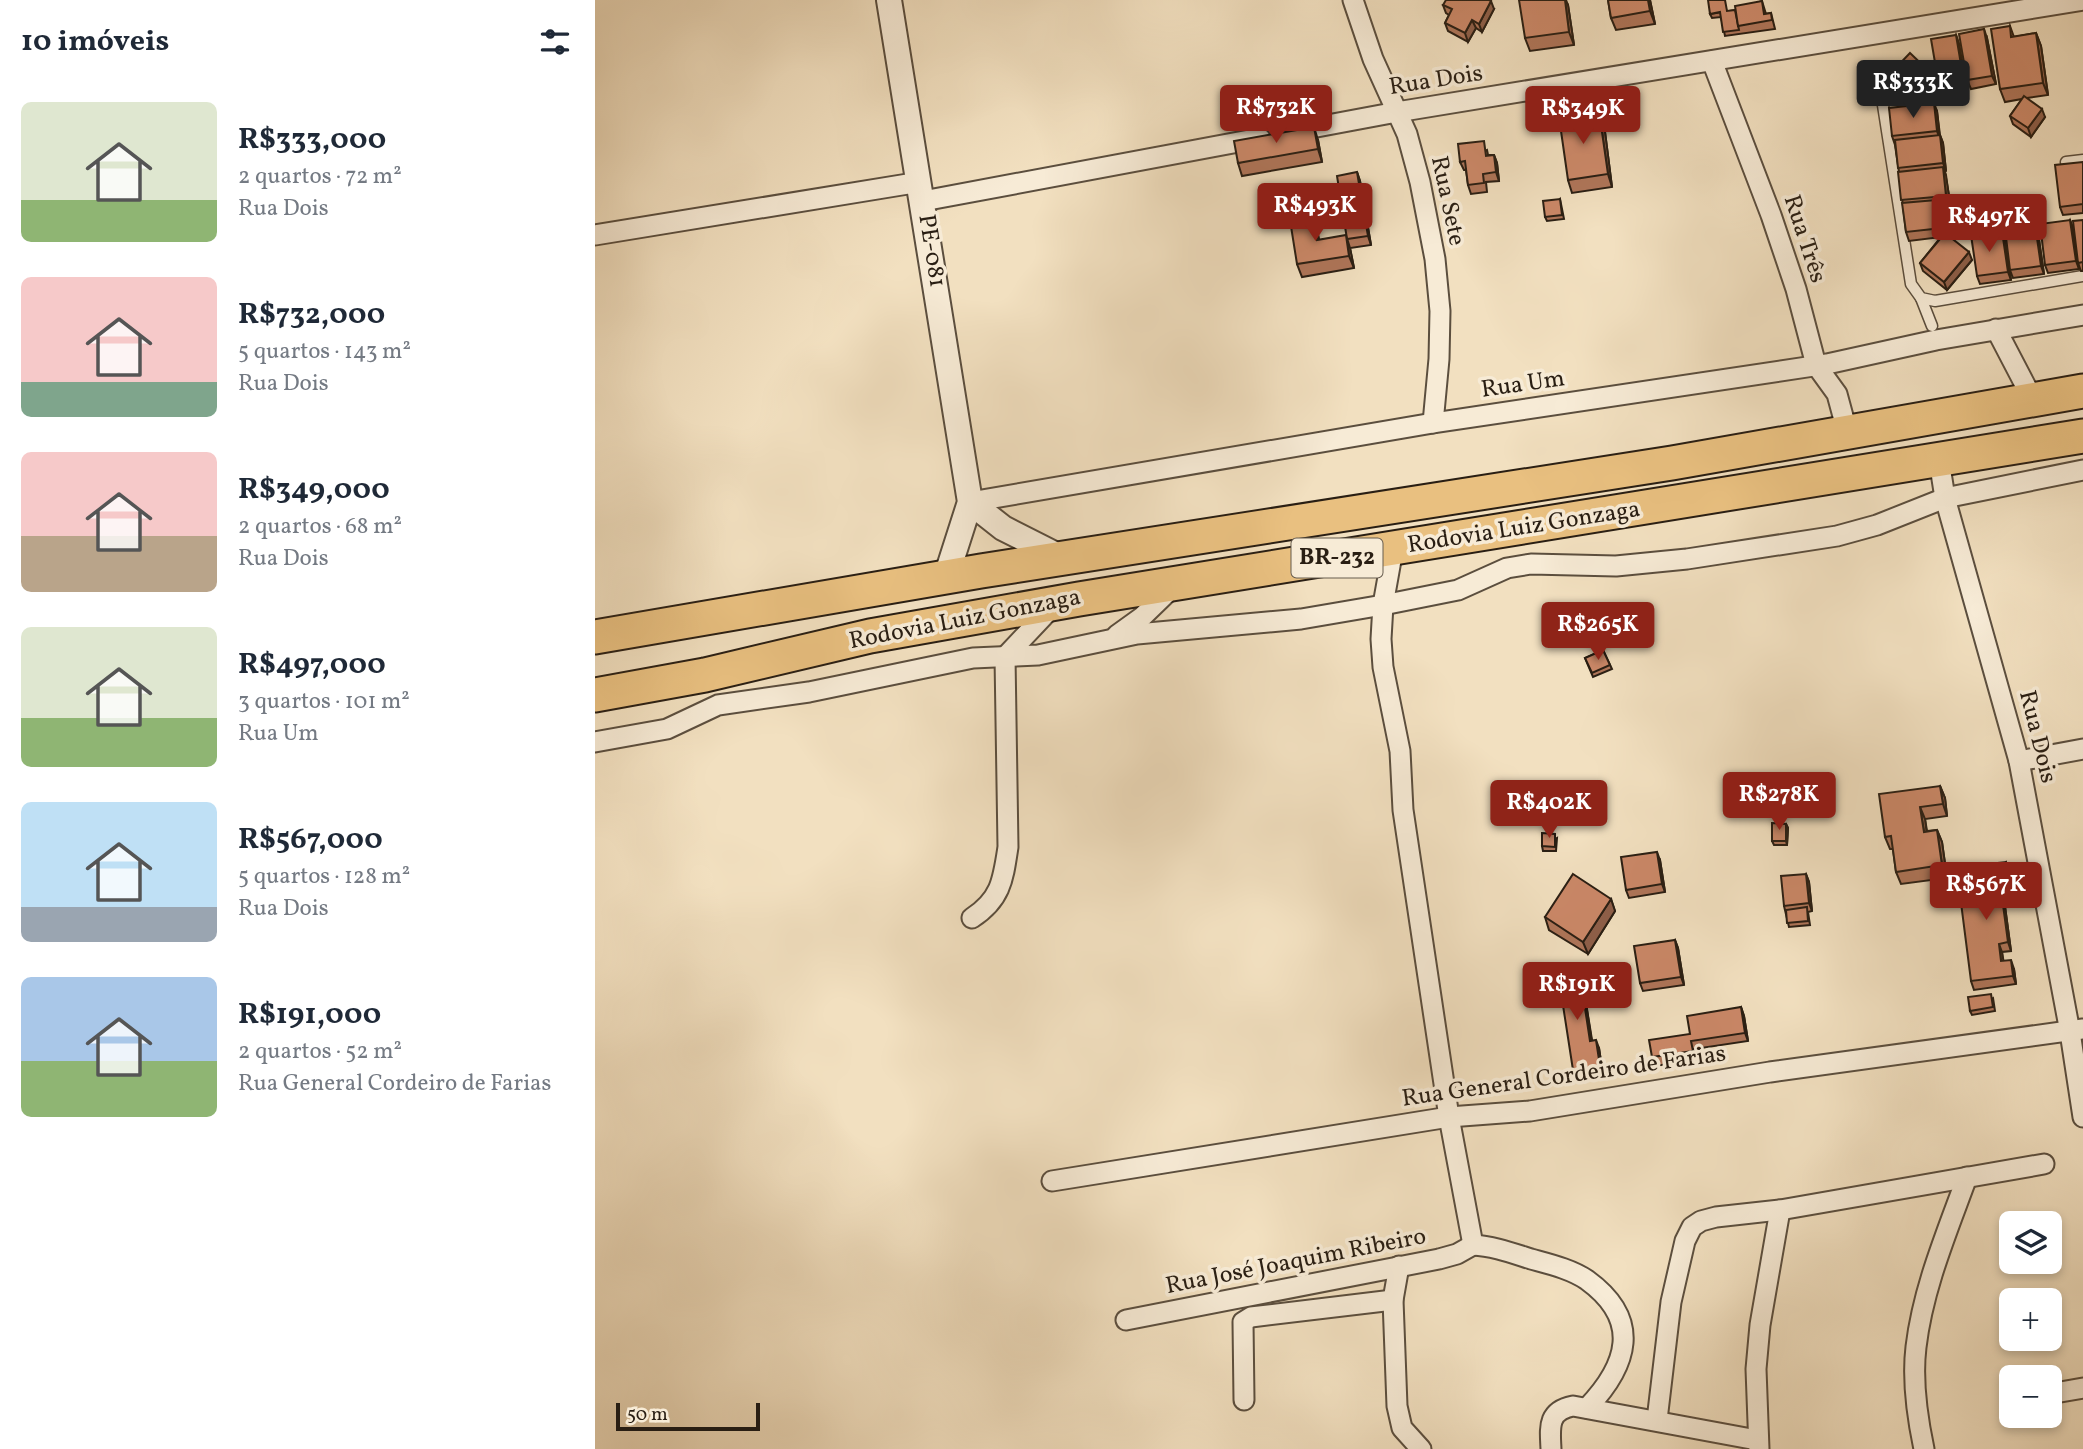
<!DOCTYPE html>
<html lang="pt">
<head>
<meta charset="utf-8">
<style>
  :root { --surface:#fff; --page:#f6f6f7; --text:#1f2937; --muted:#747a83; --accent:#8f2418 }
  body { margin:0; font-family:Vollkorn,serif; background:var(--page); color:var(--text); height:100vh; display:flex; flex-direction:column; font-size:26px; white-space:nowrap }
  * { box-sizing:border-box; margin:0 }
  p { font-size:23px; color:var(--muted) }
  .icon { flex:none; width:38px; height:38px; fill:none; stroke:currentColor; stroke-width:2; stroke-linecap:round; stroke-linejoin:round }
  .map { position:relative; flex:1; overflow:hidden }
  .drawer { display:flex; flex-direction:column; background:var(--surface); width:595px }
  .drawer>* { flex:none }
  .controls { position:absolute; left:1404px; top:1211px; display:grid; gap:14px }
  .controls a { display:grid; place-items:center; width:63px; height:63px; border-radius:10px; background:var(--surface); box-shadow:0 4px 10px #0003; font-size:35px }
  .scale { position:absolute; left:21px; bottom:18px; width:144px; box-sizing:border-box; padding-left:7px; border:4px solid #291e13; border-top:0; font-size:19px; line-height:24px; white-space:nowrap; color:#291e13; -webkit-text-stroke:5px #f7ebd6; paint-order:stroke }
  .price { position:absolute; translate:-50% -60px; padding:0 16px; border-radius:7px; background:var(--accent); color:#fff; font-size:23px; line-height:46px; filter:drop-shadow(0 2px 4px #0008) }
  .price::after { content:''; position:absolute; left:50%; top:42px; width:21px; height:16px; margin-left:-10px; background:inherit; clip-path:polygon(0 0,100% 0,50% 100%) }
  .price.selected { background:#222; color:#fff }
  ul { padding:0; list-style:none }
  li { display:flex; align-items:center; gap:21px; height:175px; padding:0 21px }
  li span { display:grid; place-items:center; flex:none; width:196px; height:140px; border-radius:10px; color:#555 }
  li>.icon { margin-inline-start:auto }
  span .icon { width:84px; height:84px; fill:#fffc; stroke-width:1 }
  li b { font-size:30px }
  h2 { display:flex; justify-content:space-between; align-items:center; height:84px; padding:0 21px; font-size:30px }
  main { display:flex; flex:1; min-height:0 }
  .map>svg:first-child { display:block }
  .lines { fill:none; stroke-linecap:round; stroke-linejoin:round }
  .service-casing { stroke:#5b4e3e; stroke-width:13 }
  .minor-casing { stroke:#5b4e3e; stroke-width:23 }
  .tertiary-casing { stroke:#5b4e3e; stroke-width:28 }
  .trunk-casing { stroke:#291e13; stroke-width:37 }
  .service { stroke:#f7ebd6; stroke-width:10 }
  .minor { stroke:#f7ebd6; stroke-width:19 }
  .tertiary { stroke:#f7ebd6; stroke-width:24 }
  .trunk { stroke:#e9c080; stroke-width:33 }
  .wall { fill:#af7559; stroke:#291e13; stroke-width:2 }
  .shaded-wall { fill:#8e5f49; stroke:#291e13; stroke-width:2 }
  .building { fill:#cb8868; stroke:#291e13; stroke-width:2 }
  .labels { text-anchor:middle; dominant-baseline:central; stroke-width:7; stroke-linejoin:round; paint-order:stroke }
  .shield { fill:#f7ebd6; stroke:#675c4e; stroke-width:2 }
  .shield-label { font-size:23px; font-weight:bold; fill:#291e13 }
  .street-label { font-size:24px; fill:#291e13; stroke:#f7ebd6 }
</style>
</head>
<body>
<main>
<section class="drawer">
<h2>10 imóveis<svg class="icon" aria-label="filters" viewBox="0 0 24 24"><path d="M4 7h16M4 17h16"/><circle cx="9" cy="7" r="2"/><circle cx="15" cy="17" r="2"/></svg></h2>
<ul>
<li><span style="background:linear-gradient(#dfe7d0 70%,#8fb573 0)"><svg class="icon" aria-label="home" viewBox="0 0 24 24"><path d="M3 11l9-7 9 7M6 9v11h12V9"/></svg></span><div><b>R$333,000</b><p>2 quartos · 72 m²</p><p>Rua Dois</p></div></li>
<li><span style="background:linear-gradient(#f6c9c9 75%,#7fa58c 0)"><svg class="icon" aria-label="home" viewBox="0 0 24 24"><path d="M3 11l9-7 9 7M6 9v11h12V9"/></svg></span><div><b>R$732,000</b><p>5 quartos · 143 m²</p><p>Rua Dois</p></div></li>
<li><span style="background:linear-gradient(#f6c9c9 60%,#b9a48a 0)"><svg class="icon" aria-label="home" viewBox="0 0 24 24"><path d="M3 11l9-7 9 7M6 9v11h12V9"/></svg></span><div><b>R$349,000</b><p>2 quartos · 68 m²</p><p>Rua Dois</p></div></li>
<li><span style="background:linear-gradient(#dfe7d0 65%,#8fb573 0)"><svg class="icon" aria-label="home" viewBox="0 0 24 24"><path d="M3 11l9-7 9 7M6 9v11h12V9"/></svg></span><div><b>R$497,000</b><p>3 quartos · 101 m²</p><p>Rua Um</p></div></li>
<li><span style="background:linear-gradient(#bfe0f5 75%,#9aa5b1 0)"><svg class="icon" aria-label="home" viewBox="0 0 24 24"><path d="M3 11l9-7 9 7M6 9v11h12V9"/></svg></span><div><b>R$567,000</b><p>5 quartos · 128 m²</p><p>Rua Dois</p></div></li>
<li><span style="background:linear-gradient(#a9c7e8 60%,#8fb573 0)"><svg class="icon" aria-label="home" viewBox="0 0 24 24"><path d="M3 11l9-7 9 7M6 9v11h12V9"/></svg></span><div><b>R$191,000</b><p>2 quartos · 52 m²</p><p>Rua General Cordeiro de Farias</p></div></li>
</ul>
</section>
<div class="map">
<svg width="1488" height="1449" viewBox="0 0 1488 1449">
  <rect width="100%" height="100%" fill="#f2e0c0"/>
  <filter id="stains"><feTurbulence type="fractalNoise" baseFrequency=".00286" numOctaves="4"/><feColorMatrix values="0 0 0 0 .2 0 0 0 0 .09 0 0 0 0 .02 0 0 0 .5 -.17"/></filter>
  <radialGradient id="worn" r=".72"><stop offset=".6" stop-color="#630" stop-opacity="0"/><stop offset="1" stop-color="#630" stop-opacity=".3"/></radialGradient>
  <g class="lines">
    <defs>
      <g id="service">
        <polyline points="1282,67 1316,284 1326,298 1340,301 1488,276"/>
        <polyline points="1471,162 1488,160"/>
        <polyline points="1326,298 1337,326"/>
      </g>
      <g id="minor">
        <polyline points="758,0 778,59 812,134 825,182 840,259 845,311 844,359 838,423"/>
        <polyline points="1117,61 1176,215 1201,289 1221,365 1242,394 1252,431"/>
        <polyline points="695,132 802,112 1488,0"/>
        <polyline points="328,201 665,138"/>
        <polyline points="0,235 325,182"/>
        <polyline points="1401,329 1438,400"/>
        <polyline points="1344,460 1350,498 1424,761 1475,1032 1488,1117"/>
        <polyline points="375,502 838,423 1232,364 1341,340 1488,315"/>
        <path d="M 798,549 L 788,605 L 786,639 L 788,667 L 805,751 L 808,810 L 854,1117 L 878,1245 C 898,1246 917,1253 936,1259 C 954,1264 976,1269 992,1280 C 1047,1320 1033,1365 992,1408"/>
        <polyline points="522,635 547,617 579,586"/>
        <polyline points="0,742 72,729 123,705 214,692 378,658 443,655 542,634 706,619 788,605 863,590 912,568 936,564 1021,566 1092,559 1242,536 1282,525 1350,498 1488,470"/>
        <polyline points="1424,761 1488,749"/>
        <path d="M 377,918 C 406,899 408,880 413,847 L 410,657 L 459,605"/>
        <polyline points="457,1181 854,1117 935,1111 1175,1072 1488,1029"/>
        <polyline points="804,1266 798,1300 802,1406 807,1428 826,1449"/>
        <polyline points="531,1320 844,1259 862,1254 878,1245"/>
        <polyline points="1454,1394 1488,1388"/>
        <polyline points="649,1400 648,1322 656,1317 798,1300"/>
        <polyline points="1062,1420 1076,1302 1090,1241 1097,1227 1106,1221 1121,1217 1185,1210 1449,1164"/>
        <path d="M 956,1449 C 955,1428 952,1411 978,1406 L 1162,1440"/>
        <polyline points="1164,1449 1161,1369 1165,1325 1185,1210"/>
        <path d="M 1329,1449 C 1322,1416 1317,1380 1321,1347 C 1328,1288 1352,1232 1372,1177"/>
      </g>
      <g id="tertiary">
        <polyline points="294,0 375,502 351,577"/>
        <polyline points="375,502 408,528 467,558"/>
      </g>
      <g id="trunk">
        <polyline points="0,637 386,571 1077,463 1488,391"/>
        <polyline points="0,695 110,675 275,636 484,599 1488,436"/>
      </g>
    </defs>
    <use href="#service" class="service-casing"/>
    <use href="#minor" class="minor-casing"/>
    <use href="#tertiary" class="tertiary-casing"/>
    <use href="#trunk" class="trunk-casing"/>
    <use href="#service" class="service"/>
    <use href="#minor" class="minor"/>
    <use href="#tertiary" class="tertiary"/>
    <use href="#trunk" class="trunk"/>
  </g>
  <g class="wall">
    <polygon points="1013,0 1055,0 1060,24 1021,30 1016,18"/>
    <polygon points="1167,1 1171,14 1176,13 1180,29 1130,36 1126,17 1117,18 1115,14 1140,10"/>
    <polygon points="848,5 899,9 887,32 881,28 873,42 853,31 850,23 854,15 851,13"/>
    <polygon points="973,5 979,45 935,51 930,38"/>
    <polygon points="1415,26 1419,37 1441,33 1446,46 1453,95 1432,98 1450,117 1436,137 1418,124 1415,116 1427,99 1410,102 1405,89"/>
    <polygon points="1361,35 1364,44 1372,90 1347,95 1344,86"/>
    <polygon points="1392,38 1401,84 1376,89 1372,80"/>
    <polygon points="1294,75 1340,82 1320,104 1297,84"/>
    <polygon points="1004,111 1009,124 1017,187 977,193 973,180"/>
    <polygon points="1342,111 1345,135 1348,143 1351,171 1350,172 1356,207 1359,236 1354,236 1377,260 1352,290 1328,271 1325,263 1346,237 1314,241 1311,232 1304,172 1300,145 1297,136"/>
    <polygon points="723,140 727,162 647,176 643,163"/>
    <polygon points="892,150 893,155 899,155 902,163 904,181 891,182 892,192 876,194 873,185 871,170 869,170 865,162"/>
    <polygon points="1488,162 1488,213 1468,215 1465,207"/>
    <polygon points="762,172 765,181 776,245 755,248 759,268 707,277 702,264 722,229 724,240 752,239"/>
    <polygon points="965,199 969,219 952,221 950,217"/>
    <polygon points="1475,220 1478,228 1484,269 1453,273 1450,265"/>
    <polygon points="1488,220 1488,271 1486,271 1483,263"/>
    <polygon points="1440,224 1443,233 1449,274 1418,278 1415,270"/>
    <polygon points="1407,231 1410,239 1416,280 1385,284 1382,276"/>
    <polygon points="1008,650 1017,669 998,677 990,658"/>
    <polygon points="1345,786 1350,798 1352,816 1330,819 1332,831 1342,830 1347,842 1352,878 1306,884 1301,872 1298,849 1295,849 1290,837"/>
    <polygon points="1191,824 1193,828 1192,845 1179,845 1177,841"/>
    <polygon points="962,838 961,851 948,851 947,846"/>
    <polygon points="1065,860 1070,892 1034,898 1031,890"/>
    <polygon points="1411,862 1414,870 1418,897 1409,899 1416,951 1407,952 1408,961 1419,969 1421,984 1379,990 1376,981 1379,894"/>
    <polygon points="1211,874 1214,882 1217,911 1213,912 1215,925 1194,927 1189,906"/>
    <polygon points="1016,899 1020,911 993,954 954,930 950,917"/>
    <polygon points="1080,940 1083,948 1089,985 1048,991 1045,983"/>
    <polygon points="984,969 987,978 997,1040 1004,1048 1008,1075 981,1079 978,1070"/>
    <polygon points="1398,998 1400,1011 1377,1015 1375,1011"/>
    <polygon points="1146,1007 1149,1016 1153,1041 1099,1049 1101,1060 1060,1066 1057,1057 1095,1034"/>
  </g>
  <g class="shaded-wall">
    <polygon points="970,0 971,0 973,5 979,45 974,32"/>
    <polygon points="1053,0 1055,0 1060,24 1055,11"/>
    <polygon points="896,1 899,9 887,32 884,24"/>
    <polygon points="877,20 881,28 873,42 870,33"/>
    <polygon points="1389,29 1392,38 1401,84 1397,76"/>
    <polygon points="1441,33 1446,46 1453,95 1448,83"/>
    <polygon points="1361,35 1364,44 1372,90 1369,82"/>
    <polygon points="1337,74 1340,82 1320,104 1317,96"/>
    <polygon points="1339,103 1342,111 1345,140 1342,131"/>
    <polygon points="1447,109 1450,117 1436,137 1433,128"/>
    <polygon points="1004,111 1009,124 1017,187 1013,174"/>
    <polygon points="719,127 723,140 727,162 723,149"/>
    <polygon points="1345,135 1348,143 1351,171 1348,163"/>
    <polygon points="899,155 902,163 904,181 901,172"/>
    <polygon points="1348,167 1351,175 1355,204 1351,196"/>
    <polygon points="762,172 765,181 776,245 773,236"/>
    <polygon points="1353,199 1356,207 1359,236 1356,227"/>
    <polygon points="718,216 722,229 726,252 722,240"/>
    <polygon points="1475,220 1478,228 1484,269 1481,261"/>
    <polygon points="1440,224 1443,233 1449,274 1446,266"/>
    <polygon points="1407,231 1410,239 1416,280 1413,272"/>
    <polygon points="751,235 755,248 759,268 754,256"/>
    <polygon points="1374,252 1377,260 1352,290 1349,282"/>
    <polygon points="1345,786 1350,798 1352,816 1348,804"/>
    <polygon points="1325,807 1330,819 1333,844 1329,832"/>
    <polygon points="1191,824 1193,828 1192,845 1191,841"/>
    <polygon points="1342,830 1347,842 1352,878 1347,865"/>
    <polygon points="1062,852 1065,860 1070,892 1067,884"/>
    <polygon points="1411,862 1414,870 1418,897 1415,889"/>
    <polygon points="1211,874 1214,882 1217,911 1214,903"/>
    <polygon points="1406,890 1409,899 1416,951 1413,942"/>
    <polygon points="1016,899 1020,911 993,954 988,942"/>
    <polygon points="1080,940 1083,948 1089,985 1086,977"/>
    <polygon points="1404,944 1407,952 1410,970 1406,961"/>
    <polygon points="1416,960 1419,969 1421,984 1418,976"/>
    <polygon points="984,969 987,978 998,1049 995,1041"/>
    <polygon points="1146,1007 1149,1016 1153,1041 1150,1033"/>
    <polygon points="1001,1040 1004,1048 1008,1075 1005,1066"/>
  </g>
  <g class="building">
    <polygon points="851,0 894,0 896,1 884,24 877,20 870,33 850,23 857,9 848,5"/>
    <polygon points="924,0 970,0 974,32 930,38"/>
    <polygon points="1013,0 1053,0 1055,11 1016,18"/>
    <polygon points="1113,0 1130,0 1132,11 1140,10 1144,30 1128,32 1125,12 1115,14"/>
    <polygon points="1167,1 1169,14 1176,13 1177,20 1143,26 1140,6"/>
    <polygon points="1415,26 1416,37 1441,33 1448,83 1405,89 1396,29"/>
    <polygon points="1389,29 1397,76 1372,80 1364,34"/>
    <polygon points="1361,35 1369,82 1344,86 1336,39"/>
    <polygon points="1315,53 1337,74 1317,96 1294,75"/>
    <polygon points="1429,96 1447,109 1433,128 1415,116"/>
    <polygon points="1339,103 1342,131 1297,136 1294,108"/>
    <polygon points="1004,111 1013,174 973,180 964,117"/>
    <polygon points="719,127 723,149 643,163 639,141"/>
    <polygon points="1345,135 1348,163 1303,168 1300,140"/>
    <polygon points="889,141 891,156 899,155 901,172 888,174 889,183 873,185 870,161 865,162 863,144"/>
    <polygon points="1488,162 1488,204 1465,207 1460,165"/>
    <polygon points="1348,167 1351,196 1306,200 1303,172"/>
    <polygon points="762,172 773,236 752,239 742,176"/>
    <polygon points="965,199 967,215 950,217 948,201"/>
    <polygon points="1353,199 1356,227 1311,232 1307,203"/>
    <polygon points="718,216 722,240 751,235 754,256 702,264 695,220"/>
    <polygon points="1475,220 1481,261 1450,265 1445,224"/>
    <polygon points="1488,220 1488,262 1483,263 1478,221"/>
    <polygon points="1440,224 1446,266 1415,270 1410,229"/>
    <polygon points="1407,231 1413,272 1382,276 1376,235"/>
    <polygon points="1350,233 1374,252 1349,282 1325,263"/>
    <polygon points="1008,650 1015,665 997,673 990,658"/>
    <polygon points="1345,786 1348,804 1325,807 1329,832 1342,830 1347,865 1301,872 1296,836 1290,837 1284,794"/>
    <polygon points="1177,823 1191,824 1191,841 1177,841"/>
    <polygon points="947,833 960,834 960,847 947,846"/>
    <polygon points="1062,852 1067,884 1031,890 1026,857"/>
    <polygon points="1411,862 1415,889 1406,890 1413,942 1404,944 1406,961 1416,960 1418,976 1376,981 1365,895 1379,894 1375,866"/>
    <polygon points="978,874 1016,899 988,942 950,917"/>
    <polygon points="1211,874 1214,903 1189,906 1186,876"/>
    <polygon points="1212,907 1213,921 1192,923 1191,910"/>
    <polygon points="1080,940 1086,977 1045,983 1039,946"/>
    <polygon points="984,969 995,1041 1001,1040 1005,1066 978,1070 963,973"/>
    <polygon points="1396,994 1398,1007 1375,1011 1373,997"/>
    <polygon points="1146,1007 1150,1033 1096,1041 1098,1051 1057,1057 1054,1040 1095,1034 1092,1016"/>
  </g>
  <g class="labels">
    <rect class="shield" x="696.5" y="538.5" width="91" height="39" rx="5"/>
    <g class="shield-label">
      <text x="742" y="558">BR-232</text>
    </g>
    <g class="street-label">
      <text transform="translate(841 81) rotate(-9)">Rua Dois</text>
      <text transform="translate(852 201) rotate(78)">Rua Sete</text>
      <text transform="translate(1209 239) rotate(72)">Rua Três</text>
      <text transform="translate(336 251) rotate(81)">PE-081</text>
      <text transform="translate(928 385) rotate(-8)">Rua Um</text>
      <text transform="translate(929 528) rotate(-9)">Rodovia Luiz Gonzaga</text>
      <text transform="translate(370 620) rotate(-11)">Rodovia Luiz Gonzaga</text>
      <text transform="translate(1442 737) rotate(76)">Rua Dois</text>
      <text transform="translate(969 1077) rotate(-8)">Rua General Cordeiro de Farias</text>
      <text transform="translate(701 1262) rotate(-11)">Rua José Joaquim Ribeiro</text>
    </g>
  </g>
  <rect width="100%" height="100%" filter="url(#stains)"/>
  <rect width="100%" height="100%" fill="url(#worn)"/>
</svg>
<div class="controls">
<a><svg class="icon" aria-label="layers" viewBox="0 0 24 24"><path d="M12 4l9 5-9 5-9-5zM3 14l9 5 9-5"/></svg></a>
<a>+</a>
<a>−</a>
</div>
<div class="scale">50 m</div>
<b class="price selected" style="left:1318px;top:120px">R$333K</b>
<b class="price" style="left:681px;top:145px">R$732K</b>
<b class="price" style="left:988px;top:146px">R$349K</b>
<b class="price" style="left:720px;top:243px">R$493K</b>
<b class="price" style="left:1394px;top:254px">R$497K</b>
<b class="price" style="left:1003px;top:662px">R$265K</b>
<b class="price" style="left:1184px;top:832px">R$278K</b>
<b class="price" style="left:954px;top:840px">R$402K</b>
<b class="price" style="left:1391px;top:922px">R$567K</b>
<b class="price" style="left:982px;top:1022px">R$191K</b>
</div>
</main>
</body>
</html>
